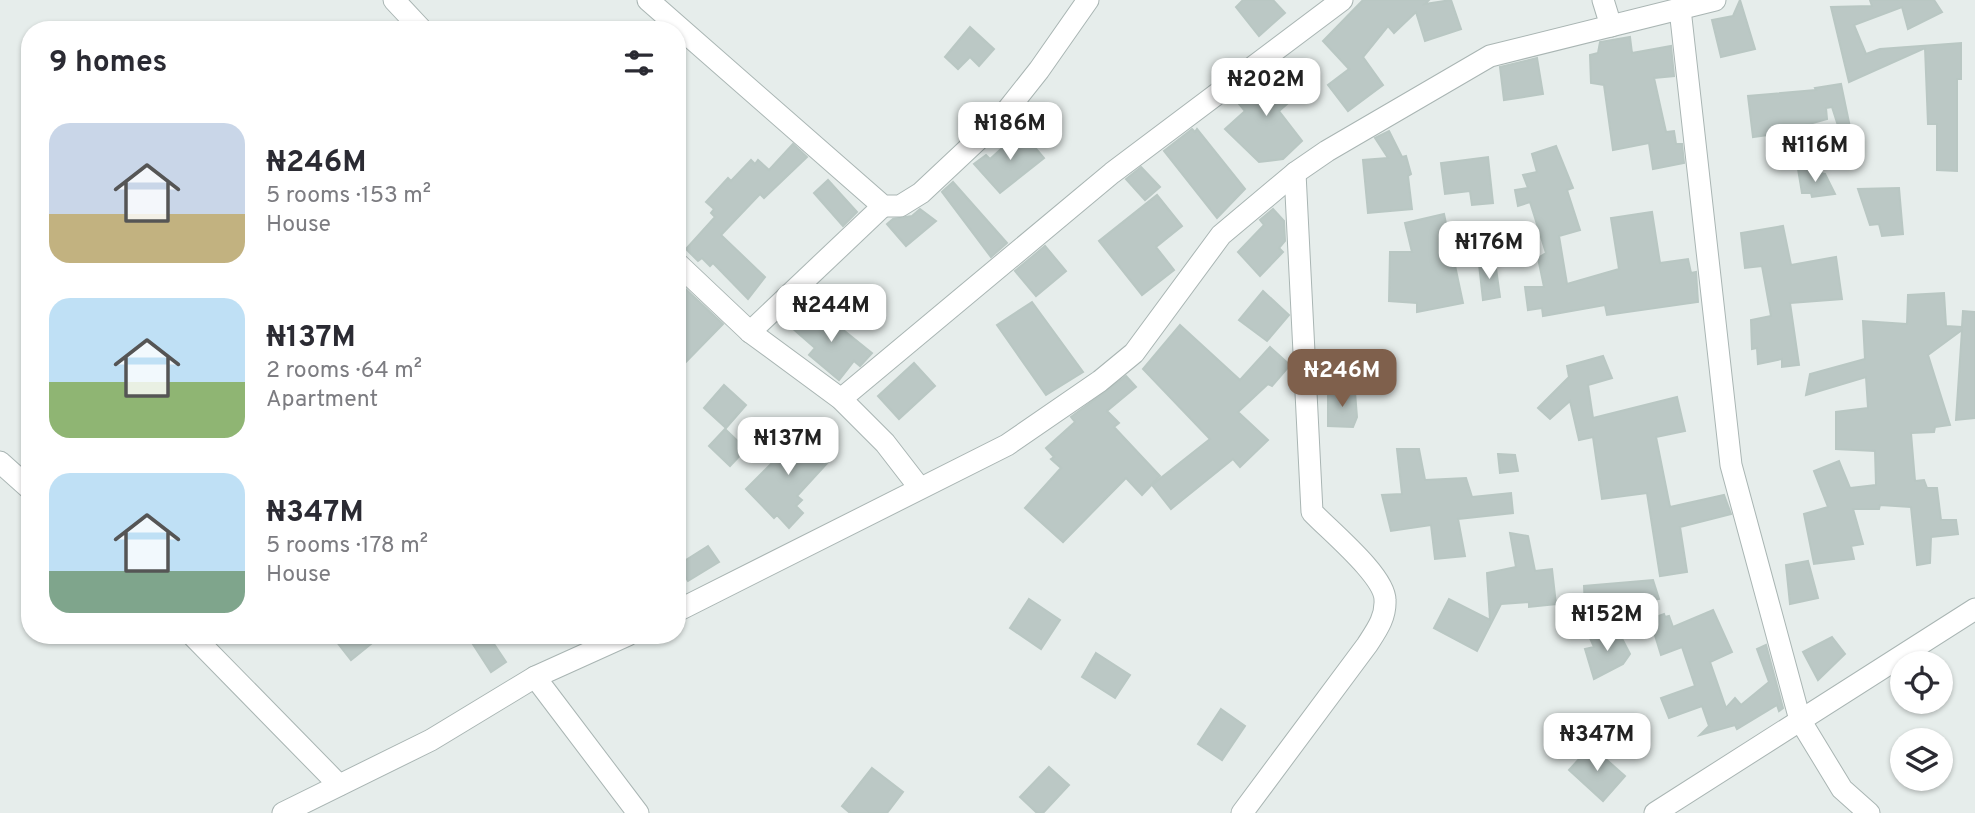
<!DOCTYPE html>
<html lang="en">
<head>
<meta charset="utf-8">
<style>
  :root { --surface:#fff; --page:#f7f7f7; --text:#2b2b33; --muted:#7c7c81; --accent:#7f604c }
  body { margin:0; font-family:Overpass,sans-serif; background:var(--page); color:var(--text); height:100vh; display:flex; flex-direction:column; font-size:26px; white-space:nowrap }
  * { box-sizing:border-box; margin:0 }
  p { font-size:23px; color:var(--muted) }
  .icon { flex:none; width:38px; height:38px; fill:none; stroke:currentColor; stroke-width:2; stroke-linecap:round; stroke-linejoin:round }
  .map { position:relative; flex:1; overflow:hidden }
  .side { position:absolute; left:21px; top:21px; width:665px; height:623px; display:flex; flex-direction:column; background:var(--surface); border-radius:28px; box-shadow:0 2px 5px #0004 }
  .side>* { flex:none }
  .buttons { position:absolute; left:1890px; top:651px; display:grid; gap:14px }
  .buttons a { display:grid; place-items:center; width:63px; height:63px; border-radius:50%; background:var(--surface); box-shadow:0 2px 5px #0004; font-size:35px }
  .price { position:absolute; translate:-50% -60px; padding:0 16px; border-radius:14px; background:#fff; color:#222; font-size:23px; line-height:46px; filter:drop-shadow(0 2px 4px #0008) }
  .price::after { content:''; position:absolute; left:50%; top:42px; width:21px; height:16px; margin-left:-10px; background:inherit; clip-path:polygon(0 0,100% 0,50% 100%) }
  .price.selected { background:var(--accent); color:#fff }
  ul { padding:0; list-style:none }
  li { display:flex; align-items:center; gap:21px; height:175px; padding:0 28px }
  li span { display:grid; place-items:center; flex:none; width:196px; height:140px; border-radius:21px; color:#555 }
  li>.icon { margin-inline-start:auto }
  span .icon { width:84px; height:84px; fill:#fffc; stroke-width:1 }
  li b { font-size:30px }
  h2 { display:flex; justify-content:space-between; align-items:center; height:84px; padding:0 28px; font-size:30px }
  .map>svg:first-child { display:block }
  .building { fill:#bbc8c5; stroke:#b9c7c3; stroke-width:2 }
  .lines { fill:none; stroke-linecap:round; stroke-linejoin:round }
  .minor-casing { stroke:#a9b5b3; stroke-width:23 }
  .minor { stroke:#fff; stroke-width:21 }
</style>
</head>
<body>
<div class="map">
<svg width="1975" height="813" viewBox="0 0 1975 813">
  <rect width="100%" height="100%" fill="#e6edeb"/>
  <g class="building">
    <polygon points="1243,0 1273,0 1285,13 1259,36 1236,7"/>
    <polygon points="1363,0 1429,0 1425,4 1451,0 1461,29 1425,41 1416,12 1394,33 1388,26 1363,57 1383,85 1348,111 1328,85 1349,69 1323,41"/>
    <polygon points="1740,0 1755,49 1721,57 1712,20 1733,16"/>
    <polygon points="1870,0 1934,0 1942,12 1908,29 1902,7 1854,25 1866,54 1880,49 1961,43 1961,79 1957,79 1957,171 1937,170 1937,124 1928,124 1925,48 1849,82 1831,7 1872,6"/>
    <polygon points="970,27 994,49 979,66 970,57 958,69 945,57"/>
    <polygon points="1630,37 1632,53 1671,46 1674,76 1654,78 1666,132 1674,131 1676,144 1682,144 1684,163 1653,169 1649,143 1613,150 1604,85 1591,83 1590,55 1598,53 1600,42"/>
    <polygon points="1537,58 1543,94 1504,100 1500,67"/>
    <polygon points="1277,65 1302,91 1279,111 1302,141 1283,159 1259,162 1225,129 1245,111 1234,98 1253,84 1257,88 1262,77"/>
    <polygon points="1841,84 1851,132 1841,135 1832,107 1826,108 1827,119 1802,126 1802,130 1753,137 1748,96 1816,90 1815,88"/>
    <polygon points="1192,129 1195,132 1197,129 1245,189 1217,218 1164,151"/>
    <polygon points="1021,131 1044,158 1000,193 974,164 986,155 990,159"/>
    <polygon points="1389,131 1402,157 1406,156 1411,174 1408,176 1412,209 1368,213 1363,160 1388,158 1375,138"/>
    <polygon points="793,144 807,157 764,198 760,194 721,235 765,277 748,299 713,263 710,266 702,258 698,261 686,249 715,217 711,213 714,209 706,202 728,178 731,181 751,160 755,164 758,160 769,170"/>
    <polygon points="1556,146 1573,188 1567,190 1580,230 1559,236 1567,284 1619,269 1611,218 1652,212 1660,263 1688,259 1691,273 1696,272 1698,302 1607,315 1605,305 1543,316 1542,308 1528,310 1525,287 1544,287 1538,258 1546,253 1530,202 1518,206 1515,190 1528,188 1523,175 1537,172 1532,154"/>
    <polygon points="1488,157 1493,203 1472,205 1470,191 1445,194 1441,163"/>
    <polygon points="1141,167 1160,187 1145,200 1126,179"/>
    <polygon points="1798,169 1825,174 1835,194 1812,197 1811,193 1802,193"/>
    <polygon points="828,180 857,212 843,226 814,193"/>
    <polygon points="953,182 1007,243 991,257 942,192"/>
    <polygon points="1899,188 1903,234 1882,236 1879,224 1870,225 1858,189"/>
    <polygon points="1157,195 1182,226 1156,247 1174,270 1142,295 1099,241"/>
    <polygon points="920,209 936,221 906,246 887,224 893,219 912,216"/>
    <polygon points="1273,209 1284,221 1285,241 1279,248 1283,252 1260,276 1238,252 1264,225 1260,220"/>
    <polygon points="1444,214 1463,303 1417,312 1417,303 1389,301 1390,252 1412,252 1405,223"/>
    <polygon points="1783,226 1791,265 1836,257 1842,299 1790,303 1799,365 1782,367 1782,359 1758,364 1757,348 1752,349 1751,320 1771,316 1762,266 1745,268 1741,233"/>
    <polygon points="1045,246 1066,271 1036,296 1015,271"/>
    <polygon points="1495,261 1500,297 1483,300 1479,264"/>
    <polygon points="677,281 723,324 677,371"/>
    <polygon points="1263,291 1289,315 1267,341 1239,320"/>
    <polygon points="1944,293 1946,326 1962,327 1963,311 1975,312 1975,418 1956,420 1962,330 1928,355 1950,425 1935,427 1934,432 1911,433 1915,481 1924,480 1927,488 1937,488 1941,520 1956,520 1958,534 1931,537 1930,563 1917,565 1911,507 1880,505 1879,509 1853,509 1863,544 1851,546 1854,559 1814,564 1804,514 1828,507 1814,471 1839,461 1850,488 1876,485 1875,451 1836,449 1836,412 1868,408 1866,377 1806,395 1810,374 1865,359 1863,321 1907,324 1908,295"/>
    <polygon points="1032,302 1083,372 1046,395 997,325"/>
    <polygon points="811,307 835,328 837,325 872,353 860,366 854,361 839,380 809,355 815,348 792,328"/>
    <polygon points="1180,325 1240,380 1270,347 1290,365 1272,386 1268,384 1238,412 1268,440 1240,467 1233,459 1171,509 1152,485 1210,439 1143,369"/>
    <polygon points="1603,356 1612,378 1588,385 1593,418 1677,397 1685,431 1656,437 1670,507 1724,495 1731,514 1680,527 1687,572 1660,576 1647,493 1602,499 1593,437 1579,440 1570,401 1550,419 1538,408 1569,377 1567,366"/>
    <polygon points="914,363 935,386 899,419 878,396"/>
    <polygon points="1126,376 1136,387 1107,411 1119,423 1114,427 1160,476 1142,495 1126,478 1063,542 1025,508 1061,468 1051,459 1054,457 1046,448 1075,422 1071,417"/>
    <polygon points="724,385 746,405 726,428 704,408"/>
    <polygon points="1328,391 1355,392 1357,417 1353,427 1328,426"/>
    <polygon points="792,427 829,461 797,496 802,500 796,506 803,513 789,528 777,515 774,518 746,489 775,460 768,454"/>
    <polygon points="725,429 746,449 730,466 709,446"/>
    <polygon points="1397,449 1419,449 1425,480 1466,478 1472,497 1511,493 1513,513 1458,519 1465,556 1435,559 1431,525 1391,531 1382,495 1402,494"/>
    <polygon points="1498,454 1515,455 1518,471 1500,473"/>
    <polygon points="1510,533 1528,536 1535,571 1552,569 1556,604 1529,607 1529,602 1501,604 1477,651 1434,628 1449,599 1490,620 1487,573 1516,567"/>
    <polygon points="708,546 719,562 688,581 678,565"/>
    <polygon points="1808,561 1818,598 1790,604 1786,565"/>
    <polygon points="1653,580 1659,599 1585,608 1584,586"/>
    <polygon points="1029,599 1060,620 1041,649 1010,628"/>
    <polygon points="1713,610 1732,652 1710,662 1726,708 1735,698 1741,705 1769,682 1757,649 1766,645 1783,708 1779,711 1777,705 1737,729 1735,725 1700,735 1709,726 1702,706 1669,718 1661,698 1695,686 1682,647 1661,655 1650,619 1664,614 1665,617 1669,616 1673,627"/>
    <polygon points="1617,629 1630,654 1623,664 1594,679 1585,649 1594,647 1590,638"/>
    <polygon points="343,635 382,635 351,660 336,641"/>
    <polygon points="467,635 488,635 506,662 491,672"/>
    <polygon points="1832,637 1845,654 1818,680 1803,652"/>
    <polygon points="1096,653 1130,675 1115,698 1082,677"/>
    <polygon points="1221,709 1245,726 1222,760 1198,744"/>
    <polygon points="1591,746 1625,776 1603,801 1569,770"/>
    <polygon points="1049,767 1069,785 1043,813 1037,813 1020,797"/>
    <polygon points="872,768 903,792 887,813 850,813 842,806"/>
  </g>
  <g class="lines">
    <defs>
      <g id="minor">
        <polyline points="394,0 422,30"/>
        <polyline points="648,0 883,206 900,206 921,193 1001,118 1039,70 1088,0"/>
        <polyline points="1603,0 1611,26"/>
        <polyline points="1680,9 1731,465 1800,720 1842,789 1869,813"/>
        <polyline points="677,263 750,332 841,399 885,443 919,487"/>
        <polyline points="750,332 883,206"/>
        <polyline points="841,399 1112,173 1342,0"/>
        <polyline points="0,462 30,489"/>
        <polyline points="677,611 1007,445 1100,381 1134,353 1221,235 1295,173 1327,151 1490,56 1715,0"/>
        <polyline points="192,635 339,785"/>
        <polyline points="535,677 638,813"/>
        <polyline points="283,813 431,740 535,677 628,635"/>
        <path d="M 1242,813 L 1367,645 C 1376,631 1386,618 1385,600 C 1385,576 1330,531 1312,512 L 1295,173"/>
        <polyline points="1655,813 1975,609"/>
      </g>
    </defs>
    <use href="#minor" class="minor-casing"/>
    <use href="#minor" class="minor"/>
  </g>
</svg>
<div class="buttons">
<a><svg class="icon" aria-label="locate" viewBox="0 0 24 24"><circle cx="12" cy="12" r="6"/><path d="M12 2v4M12 18v4M2 12h4M18 12h4"/></svg></a>
<a><svg class="icon" aria-label="layers" viewBox="0 0 24 24"><path d="M12 4l9 5-9 5-9-5zM3 14l9 5 9-5"/></svg></a>
</div>
<b class="price" style="left:1266px;top:118px">₦202M</b>
<b class="price" style="left:1010px;top:162px">₦186M</b>
<b class="price" style="left:1815px;top:184px">₦116M</b>
<b class="price" style="left:1489px;top:281px">₦176M</b>
<b class="price" style="left:831px;top:344px">₦244M</b>
<b class="price selected" style="left:1342px;top:409px">₦246M</b>
<b class="price" style="left:788px;top:477px">₦137M</b>
<b class="price" style="left:1607px;top:653px">₦152M</b>
<b class="price" style="left:1597px;top:773px">₦347M</b>
<section class="side">
<h2>9 homes<svg class="icon" aria-label="filters" viewBox="0 0 24 24"><path d="M4 7h16M4 17h16"/><circle cx="9" cy="7" r="2"/><circle cx="15" cy="17" r="2"/></svg></h2>
<ul>
<li><span style="background:linear-gradient(#c9d6e8 65%,#c2b280 0)"><svg class="icon" aria-label="home" viewBox="0 0 24 24"><path d="M3 11l9-7 9 7M6 9v11h12V9"/></svg></span><div><b>₦246M</b><p>5 rooms · 153 m²</p><p>House</p></div></li>
<li><span style="background:linear-gradient(#bfe0f5 60%,#8fb573 0)"><svg class="icon" aria-label="home" viewBox="0 0 24 24"><path d="M3 11l9-7 9 7M6 9v11h12V9"/></svg></span><div><b>₦137M</b><p>2 rooms · 64 m²</p><p>Apartment</p></div></li>
<li><span style="background:linear-gradient(#bfe0f5 70%,#7fa58c 0)"><svg class="icon" aria-label="home" viewBox="0 0 24 24"><path d="M3 11l9-7 9 7M6 9v11h12V9"/></svg></span><div><b>₦347M</b><p>5 rooms · 178 m²</p><p>House</p></div></li>
</ul>
</section>
</div>
</body>
</html>
